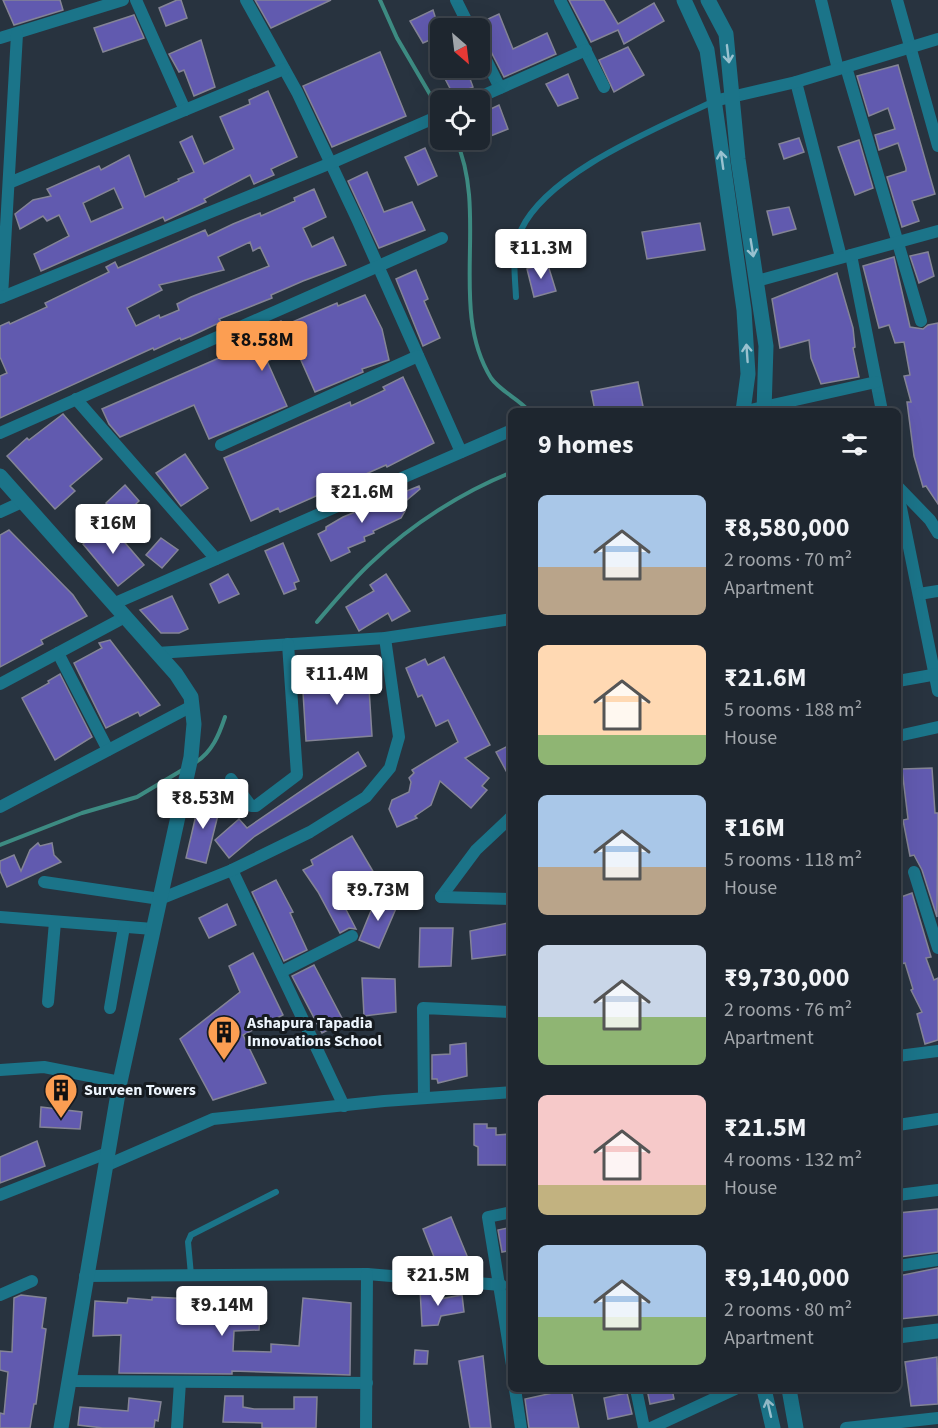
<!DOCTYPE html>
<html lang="en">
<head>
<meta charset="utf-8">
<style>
  :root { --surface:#1e262f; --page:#2b323b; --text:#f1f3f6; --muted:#a1a5aa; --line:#3c434b; --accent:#fc9e52 }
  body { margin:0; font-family:"Source Sans 3",sans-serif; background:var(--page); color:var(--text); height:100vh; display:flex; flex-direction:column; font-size:22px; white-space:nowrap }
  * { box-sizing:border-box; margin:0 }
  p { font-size:20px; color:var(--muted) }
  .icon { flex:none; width:33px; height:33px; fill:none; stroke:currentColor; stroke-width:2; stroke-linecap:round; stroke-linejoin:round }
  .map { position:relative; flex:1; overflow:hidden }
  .drawer { position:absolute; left:508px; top:408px; width:393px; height:984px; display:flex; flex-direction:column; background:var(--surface); border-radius:9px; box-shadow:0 6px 24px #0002,0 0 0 2px var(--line) }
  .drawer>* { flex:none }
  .needle { width:39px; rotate:152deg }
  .fabs { position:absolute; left:430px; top:18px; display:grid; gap:12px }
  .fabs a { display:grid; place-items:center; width:60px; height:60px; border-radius:9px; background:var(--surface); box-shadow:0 6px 24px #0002,0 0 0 2px var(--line); font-size:30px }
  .price { position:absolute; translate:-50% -51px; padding:0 14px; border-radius:6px; background:#fff; color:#222; font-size:20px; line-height:39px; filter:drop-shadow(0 2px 3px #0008) }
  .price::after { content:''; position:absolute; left:50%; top:36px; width:18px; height:14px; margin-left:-9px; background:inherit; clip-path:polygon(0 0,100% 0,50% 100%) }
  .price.active { background:var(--accent); color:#111 }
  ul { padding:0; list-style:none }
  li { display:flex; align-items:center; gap:18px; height:150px; padding:0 30px }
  li span { display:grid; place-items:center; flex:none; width:168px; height:120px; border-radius:9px; color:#555 }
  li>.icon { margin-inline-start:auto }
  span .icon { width:72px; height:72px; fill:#fffc; stroke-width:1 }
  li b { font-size:26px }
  h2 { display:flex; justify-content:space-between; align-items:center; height:72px; padding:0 30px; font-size:26px }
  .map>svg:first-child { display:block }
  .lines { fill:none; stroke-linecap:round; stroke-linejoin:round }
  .stream { stroke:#3d8b82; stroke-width:4 }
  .building { fill:#615aaf; stroke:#848496; stroke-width:1.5; fill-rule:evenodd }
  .service { stroke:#1b7489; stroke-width:6 }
  .minor { stroke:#1b7489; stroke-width:12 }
  .tertiary { stroke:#1b7489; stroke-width:15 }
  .oneway { stroke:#99c1cf }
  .labels { text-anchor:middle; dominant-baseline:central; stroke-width:6; stroke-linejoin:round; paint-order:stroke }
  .poi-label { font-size:16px; font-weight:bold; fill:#edf5fd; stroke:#161b20; text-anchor:start }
</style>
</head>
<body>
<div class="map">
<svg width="938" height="1428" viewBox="0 0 938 1428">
  <rect width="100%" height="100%" fill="#28333f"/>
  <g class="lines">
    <g class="stream">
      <polyline points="380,0 397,38 441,113"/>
      <path d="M 456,140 C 489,214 448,309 491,378 C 500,391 519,399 529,411"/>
      <path d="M 317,622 C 335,601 353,579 373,561 C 412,524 462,492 512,472"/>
      <path d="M 196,762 C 212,752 219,735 225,717"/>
      <polyline points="0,845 82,813 137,797 184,769"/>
    </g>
  </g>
  <g class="building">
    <polygon points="3,0 60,0 63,10 14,25"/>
    <polygon points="177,0 181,0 187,18 166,26 159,8"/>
    <polygon points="255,0 331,0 271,28"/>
    <polygon points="569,0 604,0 618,24 654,3 664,21 624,44 618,30 591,42"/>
    <polygon points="433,10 441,35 423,43 410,21"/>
    <polygon points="499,14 513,49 547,33 556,54 504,77 477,24"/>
    <polygon points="134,15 144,38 103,52 94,28"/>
    <polygon points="201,40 215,87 194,96 184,70 179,72 169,54"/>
    <polygon points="628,47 644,75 614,92 599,60"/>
    <polygon points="380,52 406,116 332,147 303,86"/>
    <polygon points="898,65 935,194 912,201 919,221 902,227 887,177 906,171 906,168 898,143 879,150 875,135 895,129 888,108 869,116 857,76"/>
    <polygon points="455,68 466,68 473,87 454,96 442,73"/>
    <polygon points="568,74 578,98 558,106 546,84"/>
    <path d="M 268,91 L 297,157 L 271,169 L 274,175 L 254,184 L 250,175 L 204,199 L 206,202 L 165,221 L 163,217 L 41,271 L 34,254 L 69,236 L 59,215 L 47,221 L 43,216 L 20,229 L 15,214 L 33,200 L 51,196 L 47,189 L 99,166 L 101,170 L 129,155 L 145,197 L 179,181 L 178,179 L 194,172 L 180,142 L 192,136 L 204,164 L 234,149 L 220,117 L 250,104 L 249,100 ZM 114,188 L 123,208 L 91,222 L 83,203 Z"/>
    <polygon points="499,105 508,129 483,139 480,132 480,114"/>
    <polygon points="799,138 804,152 784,159 779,144"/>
    <polygon points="859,140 873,188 855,195 838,147"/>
    <polygon points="425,148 437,176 418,185 405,157"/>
    <polygon points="367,172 384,212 412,202 425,230 379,248 348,181"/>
    <path d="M 314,189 L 326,217 L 303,228 L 312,247 L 333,237 L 346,265 L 303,281 L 271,295 L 272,298 L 219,319 L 221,322 L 191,336 L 181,340 L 180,338 L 154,350 L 153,348 L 0,418 L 0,376 L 7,373 L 0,357 L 0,326 L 9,322 L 10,324 L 47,307 L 45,303 L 109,272 L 106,267 L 115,262 L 118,268 L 205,230 L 208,236 L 233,224 L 260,213 L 261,216 L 295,201 L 294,198 ZM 250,242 L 253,251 L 260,247 L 269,266 L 191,297 L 177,304 L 179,310 L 160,318 L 159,315 L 136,326 L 127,308 L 162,290 L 159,285 L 224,270 L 218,257 Z"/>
    <polygon points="789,207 796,229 773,235 767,211"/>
    <polygon points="700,223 705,250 647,259 642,232"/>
    <polygon points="928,252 934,276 919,283 910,256"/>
    <polygon points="894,257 910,327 923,329 928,325 938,323 938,504 926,486 923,487 914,456 907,402 911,402 904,376 910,375 904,342 895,343 889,325 879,328 863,266"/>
    <polygon points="547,262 556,291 534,297 527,269"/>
    <polygon points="416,270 428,299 424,301 440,338 423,346 396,279"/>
    <polygon points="837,273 853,328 855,347 853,348 859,377 821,384 811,358 809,340 780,348 772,299"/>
    <polygon points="365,295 382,329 389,360 362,369 363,372 315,392 296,349 267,361 287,406 209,439 194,405 120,437 109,424 102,409 265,338 261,330 281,321 283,326 337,303 338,306"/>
    <polygon points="403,377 434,443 387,467 386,465 280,512 278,508 251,521 224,458 350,402 351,406 385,390 383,387"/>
    <polygon points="638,382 644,411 595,411 591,391"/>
    <polygon points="63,414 102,459 70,486 75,491 55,509 7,456 27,438 29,440"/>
    <polygon points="185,454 208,488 181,506 156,473"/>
    <polygon points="125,485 139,501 120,519 106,503"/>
    <polygon points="419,486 420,489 401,505 405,511 401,518 373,531 374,533 364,537 365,541 348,548 350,552 331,561 318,534 326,530 326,527 343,517"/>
    <polygon points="108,523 144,565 118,586 83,544"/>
    <polygon points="9,530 73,595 87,616 41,640 43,644 0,667 0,535"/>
    <polygon points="161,538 178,550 162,568 146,555"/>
    <polygon points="283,543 299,581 294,583 296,589 284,594 265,551"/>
    <polygon points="228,574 239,594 219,603 210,584"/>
    <polygon points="386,574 410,611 392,621 388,613 359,631 346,607 374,591 370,585"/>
    <polygon points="172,596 188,629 179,633 161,633 140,610"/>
    <polygon points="110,640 160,705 140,716 138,712 106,728 74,663 102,648 99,643"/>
    <polygon points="444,657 490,745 465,758 489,778 482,786 487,790 471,808 440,781 431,805 415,816 417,818 397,827 389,809 392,800 409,792 411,782 409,778 414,773 412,770 458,742 448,720 436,726 422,695 418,697 406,668 425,659 428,665"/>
    <polygon points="368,672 372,736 306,741 302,676"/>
    <polygon points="60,674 92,737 55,760 22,698 49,683 48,681"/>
    <polygon points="512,744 512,782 496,752"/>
    <polygon points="358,752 366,766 255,836 229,858 215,840 239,819 247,828"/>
    <polygon points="932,768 935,813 938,813 937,917 922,870 914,855 910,856 903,820 908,819 902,769"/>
    <polygon points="200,798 221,803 206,863 186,858"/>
    <polygon points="352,836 374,873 338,894 356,929 349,928 340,933 318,892 303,870 313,865 311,860"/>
    <polygon points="38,843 40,846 52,843 54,855 61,862 7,887 0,871 0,861 14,855 21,871 30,850"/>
    <polygon points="276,880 293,912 290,913 307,950 284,961 252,892"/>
    <polygon points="912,893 931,957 926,958 934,980 938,978 938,1040 925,1044 917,1014 922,1012 911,990 913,989 905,963 901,964 898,959 898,898"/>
    <polygon points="377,896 397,906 379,948 359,940"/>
    <polygon points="227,904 236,925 209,938 199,918"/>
    <polygon points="512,922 512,954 472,959 470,931"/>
    <polygon points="420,928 453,928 451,966 419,967"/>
    <polygon points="253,953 283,1015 243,1035 266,1083 213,1100 180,1039 240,992 229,966"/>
    <polygon points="314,965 344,1022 322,1033 292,976"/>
    <polygon points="362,978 395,979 396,1012 364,1016"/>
    <polygon points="466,1043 467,1076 438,1083 437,1079 432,1079 432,1055 450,1054 450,1045"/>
    <polygon points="41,1107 82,1112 80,1129 40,1127"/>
    <polygon points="474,1124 487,1124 487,1128 496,1128 496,1135 512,1134 512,1165 478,1165 478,1147 474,1145"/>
    <polygon points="37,1141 45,1166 0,1183 0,1157"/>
    <polygon points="938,1209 938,1252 900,1257 898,1213"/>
    <polygon points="451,1217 470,1263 447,1272 440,1272 423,1229"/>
    <polygon points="512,1227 512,1250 502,1252 498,1230"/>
    <polygon points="938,1268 938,1315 900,1319 898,1276"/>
    <polygon points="434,1288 434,1300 462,1295 464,1312 441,1316 438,1325 422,1326 420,1289"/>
    <polygon points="21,1295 46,1298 42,1328 46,1329 36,1404 34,1404 30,1428 0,1428 0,1413 4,1414 8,1372 0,1370 0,1351 12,1352 14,1298"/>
    <polygon points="241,1296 261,1297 259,1330 234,1331 233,1351 271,1352 271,1344 299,1346 303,1298 351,1303 350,1375 232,1371 232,1374 119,1373 121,1335 93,1336 95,1301 127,1303 128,1298 152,1300 152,1297 241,1301"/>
    <polygon points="415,1350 428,1351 427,1364 414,1364"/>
    <polygon points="483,1356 491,1428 470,1428 459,1361"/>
    <polygon points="937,1357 938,1404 911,1406 905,1362"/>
    <polygon points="571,1389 579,1428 529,1428 525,1399"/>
    <polygon points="647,1389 672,1389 674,1399 650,1404"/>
    <polygon points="627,1393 632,1414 608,1419 604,1398"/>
    <polygon points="225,1396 243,1396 243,1407 254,1409 294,1409 294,1397 317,1397 316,1428 262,1428 262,1423 223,1422"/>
    <polygon points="129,1398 161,1402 158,1421 155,1420 154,1428 103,1428 78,1425 80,1407 128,1411"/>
  </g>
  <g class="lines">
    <g class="service">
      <path d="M 516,297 C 515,275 511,250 521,230 C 548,172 656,129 712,102"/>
      <polyline points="191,1275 188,1242 191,1235 276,1192"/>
    </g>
    <g class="minor">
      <polyline points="136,0 185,110"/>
      <polyline points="246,0 297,92 358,221 461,452"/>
      <polyline points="456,0 470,28"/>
      <polyline points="560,0 604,87"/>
      <polyline points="821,0 838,69"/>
      <polyline points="897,0 938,146"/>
      <polyline points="0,38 123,0"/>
      <polyline points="480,48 500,88"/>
      <polyline points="846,67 921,321"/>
      <polyline points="796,82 841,257"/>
      <polyline points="473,100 586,50"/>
      <polyline points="714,101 796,82 938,39"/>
      <polyline points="9,183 284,69"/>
      <polyline points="851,255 882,411"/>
      <polyline points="757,281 938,231"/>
      <polyline points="2,297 17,34"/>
      <polyline points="0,298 331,163 441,115"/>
      <polyline points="76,399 216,559"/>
      <polyline points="746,411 876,382"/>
      <polyline points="0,433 442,238"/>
      <polyline points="221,445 418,356"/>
      <polyline points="898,487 930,520 938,533"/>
      <polyline points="898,493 938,691"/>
      <polyline points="0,512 22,502"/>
      <polyline points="919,594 938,591"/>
      <polyline points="113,604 512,430"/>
      <polyline points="58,653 108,750"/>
      <polyline points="157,653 385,638 512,619"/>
      <polyline points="898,681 938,674"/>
      <polyline points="0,684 125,617"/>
      <polyline points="898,736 938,727"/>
      <polyline points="231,779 251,806 256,806 297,775 288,644"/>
      <polyline points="0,807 192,706"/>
      <polyline points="232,870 344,1106"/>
      <polyline points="914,872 938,948"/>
      <polyline points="44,882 160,899 232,870 310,832 366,797 390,768 399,737 385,638"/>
      <polyline points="441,897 476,850 512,816"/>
      <polyline points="441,897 512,899"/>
      <polyline points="0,917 153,929"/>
      <polyline points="281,972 352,936"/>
      <polyline points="48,1002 55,922"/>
      <polyline points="110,1008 124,927"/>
      <polyline points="898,1056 938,1051"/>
      <polyline points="0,1070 44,1067 120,1082"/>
      <polyline points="424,1098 423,1008 512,1012"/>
      <polyline points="898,1125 938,1119"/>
      <polyline points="105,1166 213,1119 384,1101 512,1092"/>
      <polyline points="0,1195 107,1153"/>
      <polyline points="898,1195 938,1190"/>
      <polyline points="512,1212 488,1217 512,1365"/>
      <polyline points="898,1266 938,1260"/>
      <polyline points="85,1276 367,1274 501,1285"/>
      <polyline points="0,1295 32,1281"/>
      <polyline points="69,1381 367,1383"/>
      <polyline points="515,1389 521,1428"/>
      <polyline points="636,1389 644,1428"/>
      <polyline points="177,1428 180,1382"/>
      <polyline points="366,1428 367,1274"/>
      <polyline points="651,1428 735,1389"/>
      <polyline points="846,1428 938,1418"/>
    </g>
    <g class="tertiary">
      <polyline points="684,0 707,50 744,310 748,374 743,411"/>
      <polyline points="708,0 726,34 738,159 766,346 764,411"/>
      <polyline points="0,476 176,674 191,697 194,724 191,757 120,1082 61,1428"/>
      <polyline points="898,1336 938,1331"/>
      <polyline points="764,1389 773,1428"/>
      <polyline points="789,1389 796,1428"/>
    </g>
  </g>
  <defs><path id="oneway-shaft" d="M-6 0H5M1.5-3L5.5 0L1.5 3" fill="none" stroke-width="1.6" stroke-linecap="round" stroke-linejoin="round" transform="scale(1.5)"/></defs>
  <g class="oneway">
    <use href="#oneway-shaft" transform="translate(728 54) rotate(83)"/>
    <use href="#oneway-shaft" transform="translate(722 160) rotate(-98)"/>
    <use href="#oneway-shaft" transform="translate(752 248) rotate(81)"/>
    <use href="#oneway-shaft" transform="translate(747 353) rotate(-94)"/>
    <use href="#oneway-shaft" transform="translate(769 1408) rotate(-103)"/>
  </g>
  <defs>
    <symbol id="building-pin" viewBox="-11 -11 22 30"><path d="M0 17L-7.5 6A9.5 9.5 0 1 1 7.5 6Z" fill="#fc9e52" stroke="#161b20"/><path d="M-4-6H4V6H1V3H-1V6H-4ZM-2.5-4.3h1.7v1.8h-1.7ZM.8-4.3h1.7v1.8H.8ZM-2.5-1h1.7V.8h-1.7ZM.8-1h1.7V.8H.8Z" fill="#111"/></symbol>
  </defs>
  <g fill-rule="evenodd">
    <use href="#building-pin" x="205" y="1013" width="38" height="52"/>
    <use href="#building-pin" x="42" y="1071" width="38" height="52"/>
  </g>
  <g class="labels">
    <g class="poi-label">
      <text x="247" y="1023">Ashapura Tapadia<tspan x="247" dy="18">Innovations School</tspan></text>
      <text x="84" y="1090">Surveen Towers</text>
    </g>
  </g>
</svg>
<div class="fabs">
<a><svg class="needle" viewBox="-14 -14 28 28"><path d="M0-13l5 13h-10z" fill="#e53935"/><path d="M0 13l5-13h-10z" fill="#a1a5aa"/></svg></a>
<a><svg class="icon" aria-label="locate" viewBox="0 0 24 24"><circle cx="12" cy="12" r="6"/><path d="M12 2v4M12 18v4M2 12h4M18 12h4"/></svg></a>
</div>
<b class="price" style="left:541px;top:280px">₹11.3M</b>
<b class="price active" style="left:262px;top:372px">₹8.58M</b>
<b class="price" style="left:362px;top:524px">₹21.6M</b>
<b class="price" style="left:113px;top:555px">₹16M</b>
<b class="price" style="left:337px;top:706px">₹11.4M</b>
<b class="price" style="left:203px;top:830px">₹8.53M</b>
<b class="price" style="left:378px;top:922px">₹9.73M</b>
<b class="price" style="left:438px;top:1307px">₹21.5M</b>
<b class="price" style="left:222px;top:1337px">₹9.14M</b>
<section class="drawer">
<h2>9 homes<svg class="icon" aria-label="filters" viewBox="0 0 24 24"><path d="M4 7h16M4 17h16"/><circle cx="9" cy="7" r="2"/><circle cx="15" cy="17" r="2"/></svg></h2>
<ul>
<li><span style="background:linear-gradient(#a9c7e8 60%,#b9a48a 0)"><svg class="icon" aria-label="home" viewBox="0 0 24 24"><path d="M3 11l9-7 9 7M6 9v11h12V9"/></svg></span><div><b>₹8,580,000</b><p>2 rooms · 70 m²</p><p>Apartment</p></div></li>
<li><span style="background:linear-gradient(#ffd9b3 75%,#8fb573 0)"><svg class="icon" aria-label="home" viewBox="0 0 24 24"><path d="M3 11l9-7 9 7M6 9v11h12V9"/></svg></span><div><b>₹21.6M</b><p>5 rooms · 188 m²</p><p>House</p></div></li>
<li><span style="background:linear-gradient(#a9c7e8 60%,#b9a48a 0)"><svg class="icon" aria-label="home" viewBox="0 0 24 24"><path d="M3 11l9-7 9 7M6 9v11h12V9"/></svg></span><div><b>₹16M</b><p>5 rooms · 118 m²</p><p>House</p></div></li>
<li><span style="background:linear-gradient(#c9d6e8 60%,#8fb573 0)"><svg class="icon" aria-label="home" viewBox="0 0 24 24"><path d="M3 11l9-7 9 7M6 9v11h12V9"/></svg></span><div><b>₹9,730,000</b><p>2 rooms · 76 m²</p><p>Apartment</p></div></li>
<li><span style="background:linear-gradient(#f6c9c9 75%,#c2b280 0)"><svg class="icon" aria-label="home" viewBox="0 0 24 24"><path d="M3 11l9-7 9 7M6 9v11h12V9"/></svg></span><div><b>₹21.5M</b><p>4 rooms · 132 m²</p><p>House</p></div></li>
<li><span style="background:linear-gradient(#a9c7e8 60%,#8fb573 0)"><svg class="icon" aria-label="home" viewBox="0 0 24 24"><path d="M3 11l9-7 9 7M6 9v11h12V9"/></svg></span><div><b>₹9,140,000</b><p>2 rooms · 80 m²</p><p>Apartment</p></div></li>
</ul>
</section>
</div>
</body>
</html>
